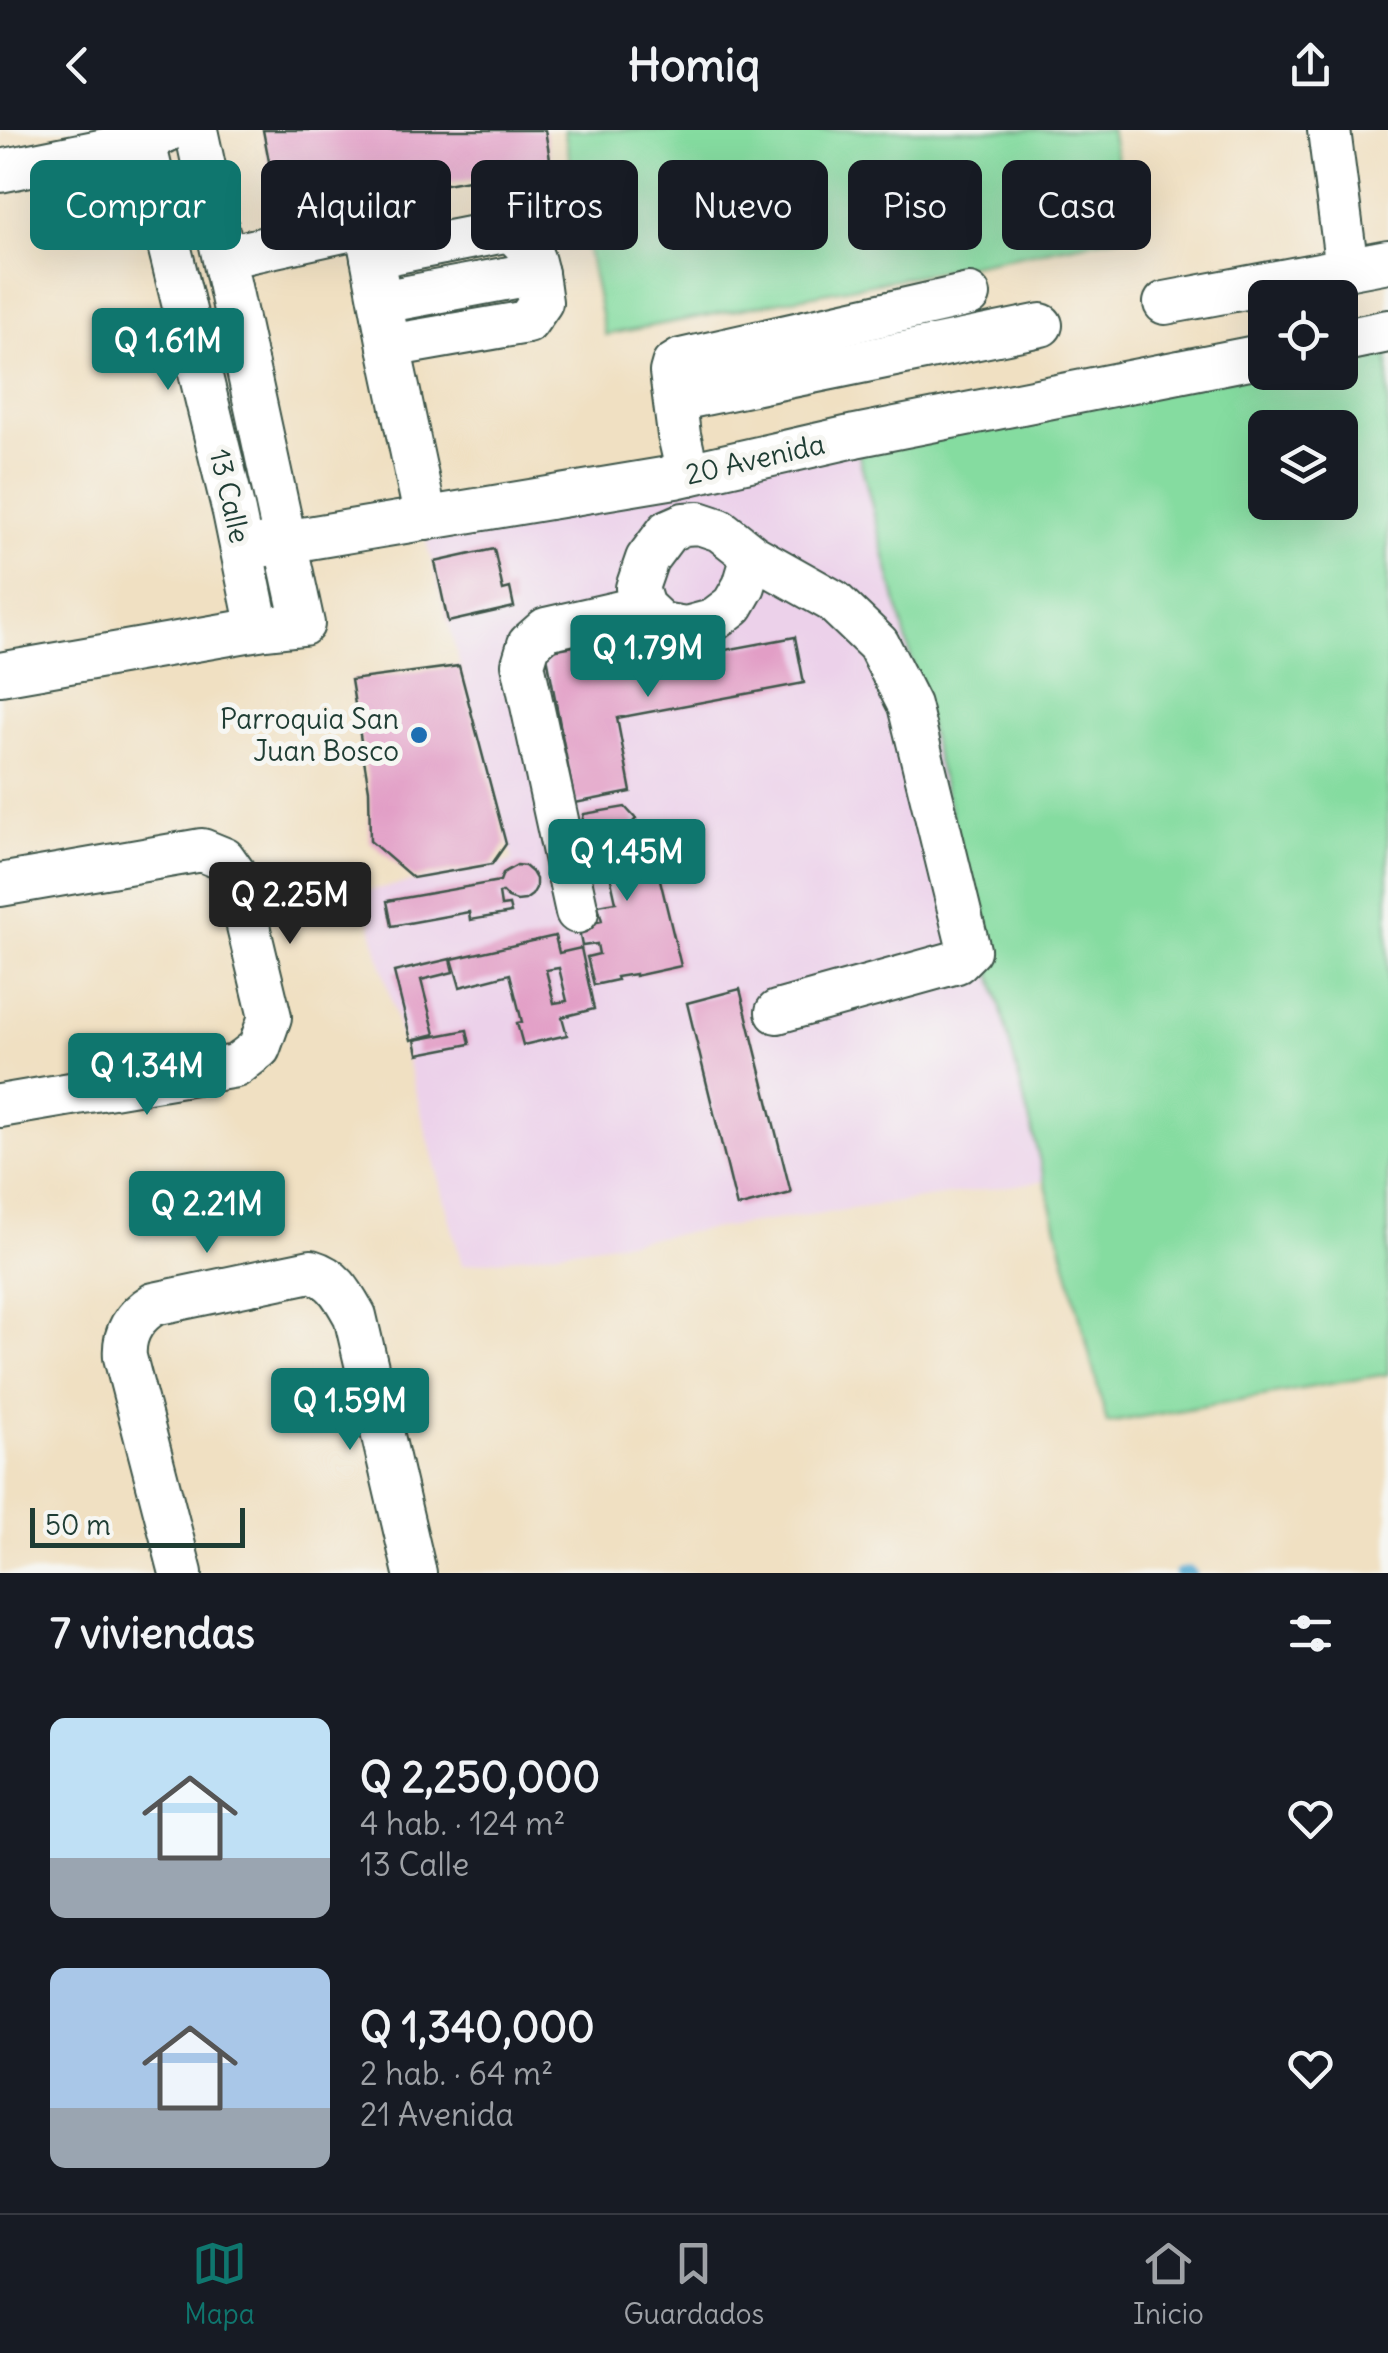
<!DOCTYPE html>
<html lang="es">
<head>
<meta charset="utf-8">
<style>
  :root { --surface:#171b24; --page:#20242c; --text:#f1f3f6; --muted:#9ea1a6; --line:#363941; --accent:#0f766e }
  body { margin:0; font-family:Delius,sans-serif; background:var(--page); color:var(--text); height:100vh; display:flex; flex-direction:column; font-size:38px; white-space:nowrap }
  * { box-sizing:border-box; margin:0 }
  p { font-size:32px; color:var(--muted) }
  .icon { flex:none; width:55px; height:55px; fill:none; stroke:currentColor; stroke-width:2; stroke-linecap:round; stroke-linejoin:round }
  .map { position:relative; height:1443px; overflow:hidden }
  .sheet { display:flex; flex-direction:column; background:var(--surface); flex:1 }
  .sheet>* { flex:none }
  .banner { position:absolute; left:30px; top:30px; width:1330px; height:90px; display:flex; gap:20px }
  .fabs { position:absolute; left:1248px; top:150px; display:grid; gap:20px }
  .fabs a { display:grid; place-items:center; width:110px; height:110px; border-radius:15px; background:var(--surface); box-shadow:0 10px 40px #0002; font-size:50px }
  .scale { position:absolute; left:30px; bottom:25px; width:215px; box-sizing:border-box; padding-left:10px; border:5px solid #1f3d34; border-top:0; font-size:28px; line-height:35px; white-space:nowrap; color:#1f3d34; -webkit-text-stroke:8px #f6f6f2; paint-order:stroke }
  .price { position:absolute; translate:-50% -85px; padding:0 22px; border-radius:10px; background:var(--accent); color:#fff; font-size:32px; line-height:65px; filter:drop-shadow(0 2px 5px #0008) }
  .price::after { content:''; position:absolute; left:50%; top:60px; width:30px; height:22px; margin-left:-15px; background:inherit; clip-path:polygon(0 0,100% 0,50% 100%) }
  .price.selected { background:#222; color:#fff }
  ul { padding:0; list-style:none }
  li { display:flex; align-items:center; gap:30px; height:250px; padding:0 50px }
  li span { display:grid; place-items:center; flex:none; width:280px; height:200px; border-radius:15px; color:#555 }
  li>.icon { margin-inline-start:auto }
  span .icon { width:120px; height:120px; fill:#fffc; stroke-width:1 }
  li b { font-size:42px }
  h2 { display:flex; justify-content:space-between; align-items:center; height:120px; padding:0 50px; font-size:42px }
  .chip { padding:0 35px; border-radius:15px; background:var(--surface); box-shadow:0 10px 40px #0002; font-size:35px; line-height:90px }
  .chip.selected { background:var(--accent); color:#fff }
  header { display:flex; justify-content:space-between; align-items:center; height:130px; padding:0 50px; background:var(--surface); font-size:45px; font-weight:800 }
  .tab-bar { display:flex; justify-content:space-around; align-items:center; height:140px; border-top:2px solid var(--line); background:var(--surface); font-size:28px; color:var(--muted) }
  .tab-bar a { display:grid; justify-items:center; gap:5px }
  .tab-bar .selected { color:var(--accent) }
  .map>svg:first-child { display:block }
  .built { fill:#ecd1ea }
  .green { fill:#85dca0; stroke:#528c6a; stroke-width:2.5; fill-rule:evenodd }
  .lines { fill:none; stroke-linecap:round; stroke-linejoin:round }
  .stream { stroke:#56acd3; stroke-width:9 }
  .building { fill:#e29ec6; fill-rule:evenodd }
  .minor-casing { stroke:#3e5549; stroke-width:46 }
  .minor { stroke:#fff; stroke-width:42 }
  .poi-dot { fill:#1f6fb2; stroke:#f6f6f2; stroke-width:4 }
  .labels { text-anchor:middle; dominant-baseline:central; stroke-width:10; stroke-linejoin:round; paint-order:stroke }
  .street-label { font-size:28px; fill:#1f3d34; stroke:#f6f6f2 }
  .poi-label { font-size:28px; fill:#1f3d34; stroke:#f6f6f2; text-anchor:end }
</style>
</head>
<body>
<header><svg class="icon" aria-label="back" viewBox="0 0 24 24"><path d="M15 5l-7 7 7 7"/></svg>Homiq<svg class="icon" aria-label="share" viewBox="0 0 24 24"><path d="M12 15V3M7 8l5-5 5 5M5 13v7h14v-7"/></svg></header>
<div class="map">
<svg width="1388" height="1443" viewBox="0 0 1388 1443">
  <rect width="100%" height="100%" fill="#f6f6f2"/>
  <filter id="ink" filterUnits="userSpaceOnUse"><feTurbulence type="fractalNoise" baseFrequency=".01" numOctaves="2"/><feDisplacementMap in="SourceGraphic" scale="20" xChannelSelector="R" yChannelSelector="G"/><feConvolveMatrix kernelMatrix="1 2 1 2 8 2 1 2 1" color-interpolation-filters="sRGB"/></filter>
  <filter id="wash" filterUnits="userSpaceOnUse"><feTurbulence type="fractalNoise" baseFrequency=".0048" numOctaves="4" result="noise"/><feDisplacementMap in="SourceGraphic" scale="40" xChannelSelector="R" yChannelSelector="G"/><feGaussianBlur stdDeviation="2.25" result="paint"/><feColorMatrix in="noise" values="0 0 0 0 0 0 0 0 0 0 0 0 0 0 0 0 0 1.4 0 .05"/><feComposite in="paint" operator="in"/></filter>
  <g filter="url(#wash)">
    <rect width="100%" height="100%" fill="#f0e0c2"/>
    <polygon class="built" points="855,310 1045,1051 462,1135 362,762 513,731 426,410"/>
    <g class="green">
      <polygon points="564,0 1111,0 1132,104 605,205"/>
      <path d="M 1388,202 L 1388,1244 L 1107,1293 L 855,310 L 1265,242 L 1340,242 L 1340,211 ZM 1265,298 L 1340,298 L 1340,372 L 1265,372 Z"/>
    </g>
    <g class="lines">
      <polyline class="stream" points="1179,1443 1190,1441 1192,1443"/>
    </g>
    <g id="blocks">
      <g class="building">
        <polygon points="263,0 545,0 551,35 279,84"/>
        <polygon points="494,419 503,460 510,458 514,477 448,492 435,432"/>
        <polygon points="795,507 804,553 617,588 631,662 575,673 546,521 602,511 607,542"/>
        <polygon points="459,536 506,714 492,734 413,748 370,711 369,660 351,550"/>
        <polygon points="625,677 636,689 633,692 642,706 642,714 637,715 639,724 653,721 681,836 635,846 635,844 616,847 617,850 594,855 587,827 599,824 597,814 582,816 578,796 602,791 598,775 616,772 608,736 640,729 639,726 599,735 587,717 586,699 581,696 584,684"/>
        <polygon points="517,735 525,736 532,742 536,749 536,758 532,765 525,770 517,771 508,768 502,762 499,763 501,776 509,775 511,783 470,790 469,782 392,796 387,771 500,751 503,743"/>
        <path d="M 555,806 L 559,823 L 581,818 L 594,879 L 562,887 L 567,905 L 523,915 L 517,893 L 522,892 L 510,844 L 460,857 L 452,829 ZM 559,838 L 567,871 L 554,873 L 546,840 Z"/>
        <polygon points="450,829 453,842 421,850 435,904 411,910 394,842"/>
        <polygon points="740,859 791,1063 737,1077 687,873"/>
        <polygon points="467,900 470,914 418,924 415,910"/>
      </g>
    </g>
  </g>
  <g filter="url(#ink)">
    <use href="#blocks" fill-opacity="0" stroke="#3e5549" stroke-width="2.5"/>
    <g class="lines">
      <defs>
        <g id="minor">
          <polyline points="141,0 234,382 258,499"/>
          <polyline points="1329,0 1347,139"/>
          <polyline points="0,41 145,12 168,0"/>
          <polyline points="225,127 366,96 389,216"/>
          <path d="M 372,127 L 510,100 C 538,122 536,139 541,172 L 527,192 L 389,216 L 426,389"/>
          <polyline points="381,172 537,143"/>
          <polyline points="1165,173 1388,131"/>
          <polyline points="1340,211 1388,201"/>
          <polyline points="675,270 1041,195"/>
          <polyline points="688,344 679,305 671,242 673,235 681,230 969,165"/>
          <polyline points="242,419 675,347 855,306 1265,225"/>
          <polyline points="753,426 744,456 733,475 712,491 686,498 661,494 643,477 637,458 647,429 668,401 684,394 699,393 720,400 753,426 833,471 878,514 909,575 969,820 957,832 777,882"/>
          <polyline points="0,544 258,499 303,494 196,0"/>
          <polyline points="0,755 202,720 224,729 236,746 270,887 259,918 236,936 0,976"/>
          <polyline points="577,782 523,534 529,514 546,499 643,477"/>
          <path d="M 181,1443 L 125,1227 C 123,1204 134,1186 154,1174 L 311,1141 C 335,1148 343,1165 355,1186 L 415,1443"/>
        </g>
      </defs>
      <use href="#minor" class="minor-casing"/>
      <use href="#minor" class="minor"/>
    </g>
  </g>
  <circle class="poi-dot" cx="419" cy="605" r="10"/>
  <g class="labels">
    <g class="street-label">
      <text transform="translate(755 329) rotate(-13)">20 Avenida</text>
      <text transform="translate(230 366) rotate(77)">13 Calle</text>
    </g>
    <g class="poi-label">
      <text x="399" y="589">Parroquia San<tspan x="399" dy="32">Juan Bosco</tspan></text>
    </g>
  </g>
</svg>
<div class="fabs">
<a><svg class="icon" aria-label="locate" viewBox="0 0 24 24"><circle cx="12" cy="12" r="6"/><path d="M12 2v4M12 18v4M2 12h4M18 12h4"/></svg></a>
<a><svg class="icon" aria-label="layers" viewBox="0 0 24 24"><path d="M12 4l9 5-9 5-9-5zM3 14l9 5 9-5"/></svg></a>
</div>
<div class="scale">50 m</div>
<b class="price" style="left:168px;top:263px">Q 1.61M</b>
<b class="price" style="left:648px;top:570px">Q 1.79M</b>
<b class="price" style="left:627px;top:774px">Q 1.45M</b>
<b class="price selected" style="left:290px;top:817px">Q 2.25M</b>
<b class="price" style="left:147px;top:988px">Q 1.34M</b>
<b class="price" style="left:207px;top:1126px">Q 2.21M</b>
<b class="price" style="left:350px;top:1323px">Q 1.59M</b>
<div class="banner">
<a class="chip selected">Comprar</a>
<a class="chip">Alquilar</a>
<a class="chip">Filtros</a>
<a class="chip">Nuevo</a>
<a class="chip">Piso</a>
<a class="chip">Casa</a>
</div>
</div>
<section class="sheet">
<h2>7 viviendas<svg class="icon" aria-label="filters" viewBox="0 0 24 24"><path d="M4 7h16M4 17h16"/><circle cx="9" cy="7" r="2"/><circle cx="15" cy="17" r="2"/></svg></h2>
<ul>
<li><span style="background:linear-gradient(#bfe0f5 70%,#9aa5b1 0)"><svg class="icon" aria-label="home" viewBox="0 0 24 24"><path d="M3 11l9-7 9 7M6 9v11h12V9"/></svg></span><div><b>Q 2,250,000</b><p>4 hab. · 124 m²</p><p>13 Calle</p></div><svg class="icon" aria-label="heart" viewBox="0 0 24 24"><path d="M12 20l-8-8c-3-5 5-10 8-4 3-6 11-1 8 4z"/></svg></li>
<li><span style="background:linear-gradient(#a9c7e8 70%,#9aa5b1 0)"><svg class="icon" aria-label="home" viewBox="0 0 24 24"><path d="M3 11l9-7 9 7M6 9v11h12V9"/></svg></span><div><b>Q 1,340,000</b><p>2 hab. · 64 m²</p><p>21 Avenida</p></div><svg class="icon" aria-label="heart" viewBox="0 0 24 24"><path d="M12 20l-8-8c-3-5 5-10 8-4 3-6 11-1 8 4z"/></svg></li>
</ul>
</section>
<nav class="tab-bar">
<a class="selected"><svg class="icon" aria-label="map" viewBox="0 0 24 24"><path d="M3 6l6-2 6 2 6-2v14l-6 2-6-2-6 2zM9 4v14M15 6v14"/></svg>Mapa</a>
<a><svg class="icon" aria-label="saved" viewBox="0 0 24 24"><path d="M7 4h10v16l-5-4-5 4z"/></svg>Guardados</a>
<a><svg class="icon" aria-label="home" viewBox="0 0 24 24"><path d="M3 11l9-7 9 7M6 9v11h12V9"/></svg>Inicio</a>
</nav>
</body>
</html>
